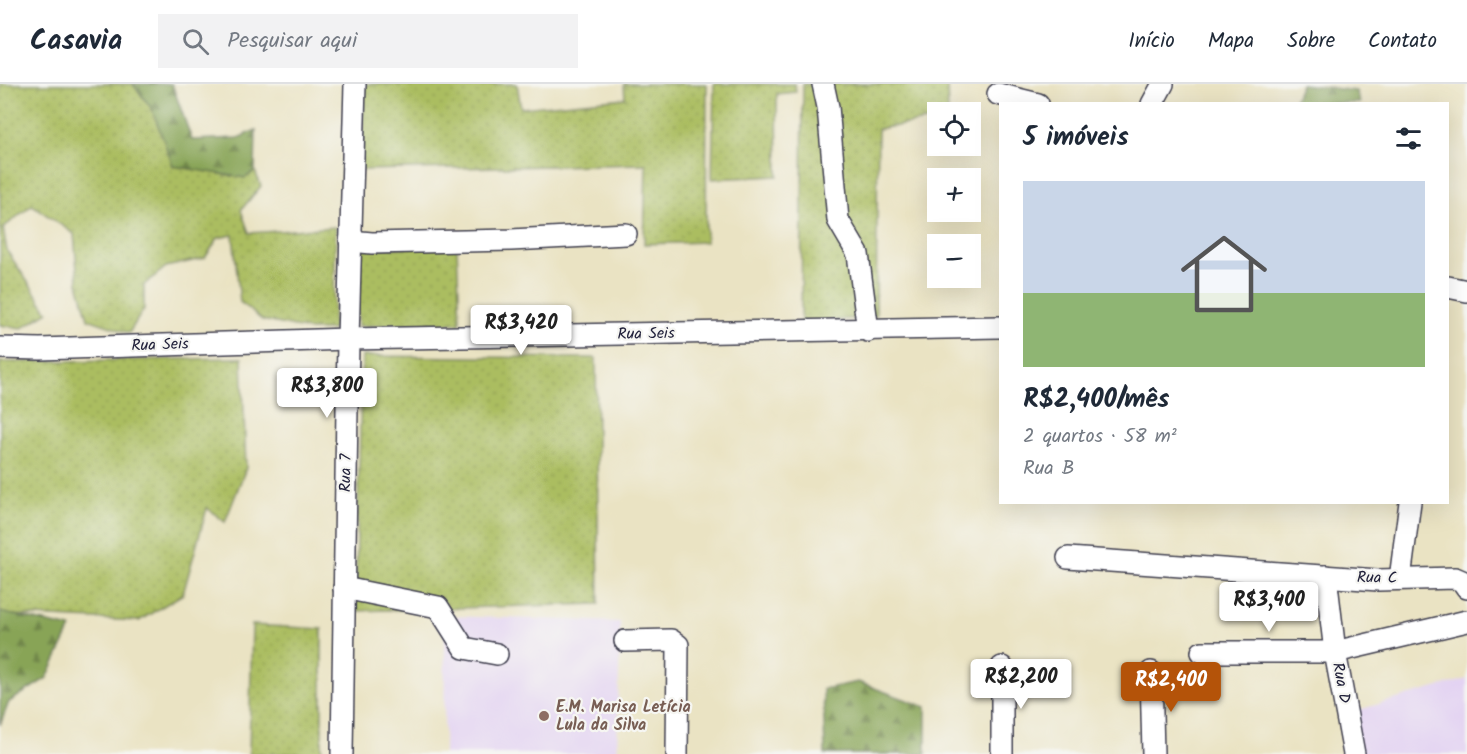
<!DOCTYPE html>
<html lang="pt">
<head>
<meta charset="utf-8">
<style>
  :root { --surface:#fff; --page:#f2f2f3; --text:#1f2937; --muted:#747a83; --line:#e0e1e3; --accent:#b45309 }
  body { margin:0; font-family:Kalam,sans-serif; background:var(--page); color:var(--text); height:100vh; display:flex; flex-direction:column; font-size:22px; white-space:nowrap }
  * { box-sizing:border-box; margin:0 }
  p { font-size:20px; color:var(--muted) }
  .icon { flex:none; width:33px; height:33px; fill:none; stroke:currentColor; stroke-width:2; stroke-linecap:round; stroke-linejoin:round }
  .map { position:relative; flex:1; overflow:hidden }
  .drawer { position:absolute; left:999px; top:18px; width:450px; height:402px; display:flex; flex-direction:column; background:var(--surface); border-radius:0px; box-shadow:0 6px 24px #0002 }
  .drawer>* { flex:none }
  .buttons { position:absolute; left:927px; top:18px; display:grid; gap:12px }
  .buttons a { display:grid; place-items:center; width:54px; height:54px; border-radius:0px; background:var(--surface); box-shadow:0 6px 24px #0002; font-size:30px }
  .price { position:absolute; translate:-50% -51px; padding:0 14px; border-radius:6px; background:#fff; color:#222; font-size:20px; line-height:39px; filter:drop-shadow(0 2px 3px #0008) }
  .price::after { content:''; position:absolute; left:50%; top:36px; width:18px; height:14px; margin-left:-9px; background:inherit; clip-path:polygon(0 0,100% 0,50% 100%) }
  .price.current { background:var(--accent); color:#fff }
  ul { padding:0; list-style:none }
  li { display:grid; align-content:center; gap:12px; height:318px; padding:0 24px }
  li span { display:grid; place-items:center; height:186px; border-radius:0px; color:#555 }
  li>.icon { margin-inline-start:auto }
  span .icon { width:108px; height:108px; fill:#fffc; stroke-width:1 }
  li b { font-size:26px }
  h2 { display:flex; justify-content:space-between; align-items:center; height:72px; padding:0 24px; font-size:26px }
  header { display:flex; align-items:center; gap:36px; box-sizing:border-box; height:84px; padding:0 30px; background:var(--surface); border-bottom:2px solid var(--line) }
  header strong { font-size:28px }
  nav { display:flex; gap:33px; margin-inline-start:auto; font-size:21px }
  .search { width:420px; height:54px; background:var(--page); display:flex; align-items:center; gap:15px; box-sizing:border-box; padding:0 21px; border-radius:0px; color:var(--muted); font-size:22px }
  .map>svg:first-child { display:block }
  .built { fill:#e3d3f2 }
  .grass { fill:url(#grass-dots); stroke:#66704e; stroke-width:1.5 }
  .forest { fill:url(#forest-firs); stroke:#556349; stroke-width:1.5 }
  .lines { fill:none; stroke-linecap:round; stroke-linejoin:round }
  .minor-casing { stroke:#403f4f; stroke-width:24 }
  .minor { stroke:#fff; stroke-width:21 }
  .education-dot { fill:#8d6e63; stroke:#f6f6f2; stroke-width:2 }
  .labels { text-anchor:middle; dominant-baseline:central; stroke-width:4.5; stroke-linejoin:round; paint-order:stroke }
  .street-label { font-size:16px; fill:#22223b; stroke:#f6f6f2 }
  .education-label { font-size:16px; font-weight:bold; fill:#785e54; stroke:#f6f6f2; text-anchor:start }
</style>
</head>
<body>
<header>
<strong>Casavia</strong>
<div class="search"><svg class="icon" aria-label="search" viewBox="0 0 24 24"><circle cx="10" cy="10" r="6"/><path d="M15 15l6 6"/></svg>Pesquisar aqui</div>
<nav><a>Início</a><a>Mapa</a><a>Sobre</a><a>Contato</a></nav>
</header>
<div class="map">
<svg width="1467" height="670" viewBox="0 0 1467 670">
  <defs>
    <pattern id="grass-dots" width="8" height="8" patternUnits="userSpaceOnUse" patternTransform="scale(1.5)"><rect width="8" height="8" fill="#abbd61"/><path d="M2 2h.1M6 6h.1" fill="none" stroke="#93a255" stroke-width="1.8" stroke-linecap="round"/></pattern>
    <pattern id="forest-firs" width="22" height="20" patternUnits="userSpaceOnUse" patternTransform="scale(1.5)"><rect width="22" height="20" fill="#88a457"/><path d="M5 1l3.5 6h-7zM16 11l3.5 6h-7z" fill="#6f8549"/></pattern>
  </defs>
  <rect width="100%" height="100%" fill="#f6f6f2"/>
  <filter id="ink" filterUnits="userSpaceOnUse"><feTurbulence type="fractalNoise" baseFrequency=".0167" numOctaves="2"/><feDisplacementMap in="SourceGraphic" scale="12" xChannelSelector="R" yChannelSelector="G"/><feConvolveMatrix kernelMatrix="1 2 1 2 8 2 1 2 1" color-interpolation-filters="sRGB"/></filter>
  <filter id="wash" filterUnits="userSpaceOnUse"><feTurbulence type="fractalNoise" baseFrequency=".008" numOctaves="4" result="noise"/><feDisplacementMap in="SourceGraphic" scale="24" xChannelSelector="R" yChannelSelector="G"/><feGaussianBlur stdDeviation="1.35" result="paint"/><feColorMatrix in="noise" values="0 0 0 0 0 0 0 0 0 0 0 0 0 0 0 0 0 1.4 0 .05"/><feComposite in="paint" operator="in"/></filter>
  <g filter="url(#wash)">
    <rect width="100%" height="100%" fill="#eae3c3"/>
    <g class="built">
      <polygon points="445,532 620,538 617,670 444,670"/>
      <polygon points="1467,595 1467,670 1360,670 1351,628"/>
    </g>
    <g class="grass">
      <polygon points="0,0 133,0 152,25 174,82 245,94 255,87 261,102 241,126 249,149 336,143 333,246 309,246 262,236 240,218 233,151 218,154 205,174 166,183 144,201 144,225 129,249 88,235 78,199 74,150 32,121 3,144 7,167 48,228 22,244 0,241"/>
      <polygon points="365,0 517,0 521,24 625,14 624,0 707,0 706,158 644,160 646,80 361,86"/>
      <polygon points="714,0 795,0 796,8 777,10 778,92 712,95"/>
      <polygon points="803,0 947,0 948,28 938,28 937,35 878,45 876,232 801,240"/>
      <polygon points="457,162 460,239 358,242 355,165"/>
      <polygon points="362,272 596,274 599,520 355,527"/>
      <polygon points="242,274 246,384 225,438 207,424 183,510 139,537 9,531 0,528 0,278"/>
      <polygon points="252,541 322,545 322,670 249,670"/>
    </g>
    <g class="forest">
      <polygon points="133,0 172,0 192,56 238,54 256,46 255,87 245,94 173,82 152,25"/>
      <polygon points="1301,0 1356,7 1360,19 1293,19"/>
      <polygon points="0,528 71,544 47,594 9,618 0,641"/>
      <polygon points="858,598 926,623 926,670 825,670 823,605"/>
    </g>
  </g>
  <g filter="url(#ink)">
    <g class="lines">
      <defs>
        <g id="minor">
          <polyline points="823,0 828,23 838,136 858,170 868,247"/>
          <polyline points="998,10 1038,20"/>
          <polyline points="1152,20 1163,0"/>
          <polyline points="350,157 372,159 511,156 626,150"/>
          <polyline points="1448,203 1467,207"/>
          <polyline points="0,264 40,265 348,255 1000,243"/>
          <polyline points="1068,474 1378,496 1455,494 1462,497 1467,504"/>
          <polyline points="1326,492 1335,568 1354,670"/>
          <polyline points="1400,495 1410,418"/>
          <polyline points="344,504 438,523 464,564 497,570"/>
          <polyline points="625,557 671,556 678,561 677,670"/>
          <polyline points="1202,568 1335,568 1467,537"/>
          <polyline points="1151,588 1153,670"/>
          <polyline points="342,670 348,255 355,0"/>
          <polyline points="1002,670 1002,583"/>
        </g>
      </defs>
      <use href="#minor" class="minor-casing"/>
      <use href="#minor" class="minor"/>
    </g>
  </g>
  <circle class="education-dot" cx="544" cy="632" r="6"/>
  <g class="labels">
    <g class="street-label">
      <text transform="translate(646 250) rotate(-1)">Rua Seis</text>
      <text transform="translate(160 261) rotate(-2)">Rua Seis</text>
      <text transform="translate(346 389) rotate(-89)">Rua 7</text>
      <text transform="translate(1377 494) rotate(1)">Rua C</text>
      <text transform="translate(1341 599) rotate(79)">Rua D</text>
    </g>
    <g class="education-label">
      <text x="556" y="623">E.M. Marisa Letícia<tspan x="556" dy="18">Lula da Silva</tspan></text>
    </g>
  </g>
</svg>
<div class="buttons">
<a><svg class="icon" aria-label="locate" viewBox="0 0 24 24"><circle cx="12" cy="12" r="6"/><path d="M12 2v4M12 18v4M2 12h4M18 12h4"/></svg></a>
<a>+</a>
<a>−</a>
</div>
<b class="price" style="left:521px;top:272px">R$3,420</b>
<b class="price" style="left:327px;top:335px">R$3,800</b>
<b class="price" style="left:1269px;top:549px">R$3,400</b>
<b class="price" style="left:1021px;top:626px">R$2,200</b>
<b class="price current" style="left:1171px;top:629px">R$2,400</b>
<section class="drawer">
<h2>5 imóveis<svg class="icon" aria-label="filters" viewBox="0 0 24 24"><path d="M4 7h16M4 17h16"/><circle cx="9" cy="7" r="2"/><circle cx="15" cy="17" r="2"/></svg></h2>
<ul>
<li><span style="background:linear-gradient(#c9d6e8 60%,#8fb573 0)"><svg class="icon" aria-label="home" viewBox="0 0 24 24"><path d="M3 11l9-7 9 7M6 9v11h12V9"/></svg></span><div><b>R$2,400/mês</b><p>2 quartos · 58 m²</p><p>Rua B</p></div></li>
</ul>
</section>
</div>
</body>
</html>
